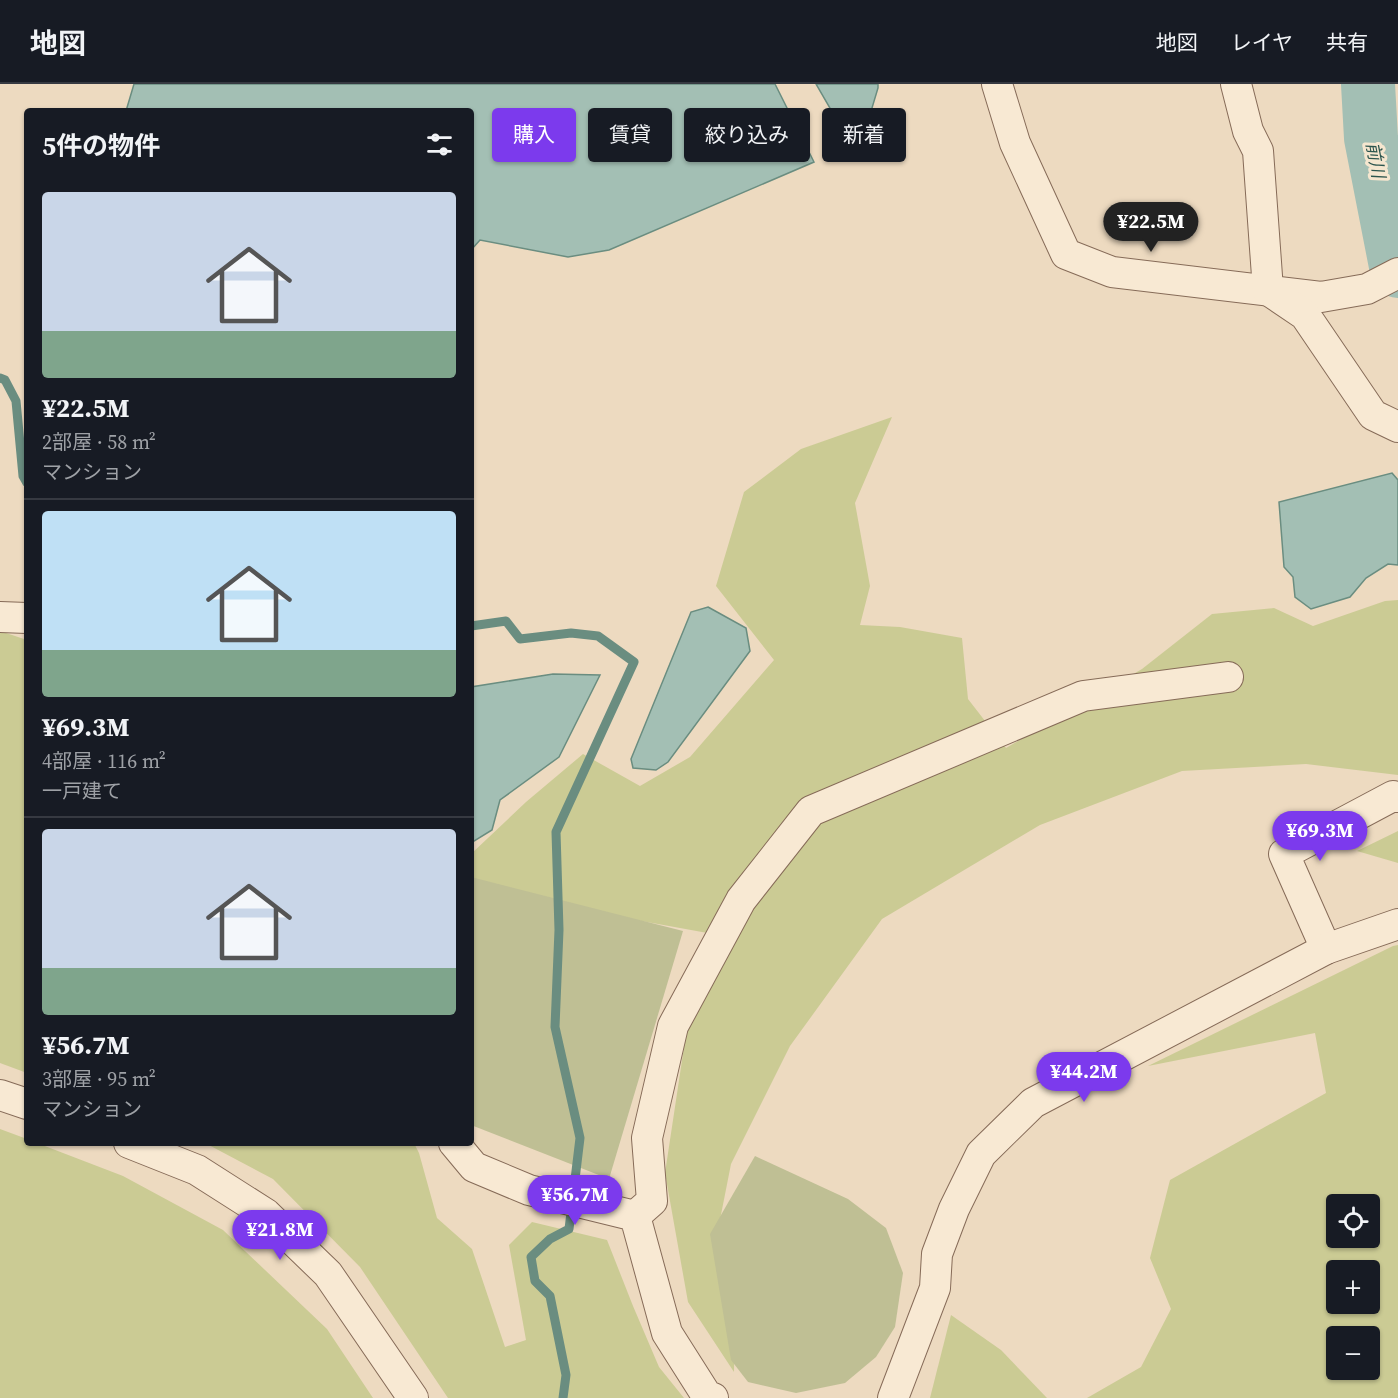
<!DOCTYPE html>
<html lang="ja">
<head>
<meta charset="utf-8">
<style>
  :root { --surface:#171b24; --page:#242831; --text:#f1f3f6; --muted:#9ea1a6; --line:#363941; --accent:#7c3aed }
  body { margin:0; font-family:"Source Serif 4","Noto Sans JP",serif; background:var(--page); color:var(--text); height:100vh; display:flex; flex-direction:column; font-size:22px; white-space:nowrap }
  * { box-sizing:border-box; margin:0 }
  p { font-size:20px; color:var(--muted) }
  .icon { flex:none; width:33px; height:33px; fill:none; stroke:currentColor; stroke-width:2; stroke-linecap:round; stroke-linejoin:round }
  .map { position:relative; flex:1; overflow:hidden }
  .sheet { position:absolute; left:24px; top:24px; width:450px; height:1038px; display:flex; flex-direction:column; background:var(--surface); border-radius:6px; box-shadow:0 2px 4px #0004 }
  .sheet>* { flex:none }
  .top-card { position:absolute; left:492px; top:24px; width:570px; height:54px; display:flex; gap:12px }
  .buttons { position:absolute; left:1326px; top:1110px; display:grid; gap:12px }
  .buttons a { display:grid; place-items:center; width:54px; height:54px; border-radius:6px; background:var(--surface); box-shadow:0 2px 4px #0004; font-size:30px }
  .price { position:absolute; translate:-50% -51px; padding:0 14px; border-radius:21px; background:var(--accent); color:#fff; font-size:20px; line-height:39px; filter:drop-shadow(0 2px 3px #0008) }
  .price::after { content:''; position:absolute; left:50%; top:36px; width:18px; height:14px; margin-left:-9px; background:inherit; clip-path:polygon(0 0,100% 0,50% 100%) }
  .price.current { background:#222; color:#fff }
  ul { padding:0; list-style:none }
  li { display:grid; align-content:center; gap:12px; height:318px; padding:0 18px }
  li+li { border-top:2px solid var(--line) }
  li span { display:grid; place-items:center; height:186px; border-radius:6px; color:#555 }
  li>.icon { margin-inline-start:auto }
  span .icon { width:108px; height:108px; fill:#fffc; stroke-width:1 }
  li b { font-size:26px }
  h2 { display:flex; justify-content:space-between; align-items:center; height:72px; padding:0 18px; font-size:26px }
  .tag { padding:0 21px; border-radius:6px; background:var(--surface); box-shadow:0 2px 4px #0004; font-size:21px; line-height:54px }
  .tag.current { background:var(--accent); color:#fff }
  header { display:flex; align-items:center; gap:36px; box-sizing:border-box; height:84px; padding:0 30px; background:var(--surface); border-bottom:2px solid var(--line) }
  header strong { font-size:28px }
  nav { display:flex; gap:33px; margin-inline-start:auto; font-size:21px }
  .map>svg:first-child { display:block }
  .green { fill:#cbcb94; fill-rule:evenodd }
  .cemetery { fill:#bfbf94 }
  .water { fill:#a3bfb4; stroke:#6a8d80; stroke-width:1.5 }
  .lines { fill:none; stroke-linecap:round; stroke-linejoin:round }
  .stream { stroke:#6a8d80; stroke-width:9 }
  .river { stroke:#a3bfb4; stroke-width:54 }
  .minor-casing { stroke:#866b58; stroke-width:32 }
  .minor { stroke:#f8e9d3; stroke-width:30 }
  .labels { text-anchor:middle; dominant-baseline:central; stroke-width:6; stroke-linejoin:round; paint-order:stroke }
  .water-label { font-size:18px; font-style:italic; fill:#2c554e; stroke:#f5e6cf }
</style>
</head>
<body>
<header>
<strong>地図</strong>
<nav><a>地図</a><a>レイヤ</a><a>共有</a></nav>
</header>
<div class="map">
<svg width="1398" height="1314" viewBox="0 0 1398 1314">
  <rect width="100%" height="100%" fill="#eddac0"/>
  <g class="green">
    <polygon points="892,333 855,419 870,502 860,541 900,543 962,554 968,615 1006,664 1142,585 1212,530 1274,524 1313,542 1385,517 1398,516 1398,691 1306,680 1182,687 1040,741 882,835 790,962 731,1080 717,1151 735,1215 734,1288 688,1218 665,1089 686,950 735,854 471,806 471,770 526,718 583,670 640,702 690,673 774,576 716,502 744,408 801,365"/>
    <polygon points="0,547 27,556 27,989 0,979"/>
    <polygon points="1398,747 1398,779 1357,767"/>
    <path d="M 1398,861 L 1398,1314 L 1087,1314 L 1141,1283 L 1171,1225 L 1150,1174 L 1170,1096 L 1326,1009 L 1315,949 L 1148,982 L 1393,862 ZM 1336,1120 L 1370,1120 L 1370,1154 L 1336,1154 ZM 1370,1186 L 1370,1220 L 1336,1220 L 1336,1186 ZM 1370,1252 L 1370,1286 L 1336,1286 L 1336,1252 Z"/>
    <polygon points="0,1045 27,1055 27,1059 37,1059 123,1092 223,1146 327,1245 373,1314 0,1314"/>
    <polygon points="205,1059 414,1059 419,1069 437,1134 472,1165 505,1263 526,1256 509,1161 532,1138 607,1156 633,1222 659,1283 684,1314 448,1314 360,1183 273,1095"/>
    <polygon points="951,1231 1001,1266 1047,1314 930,1314"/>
  </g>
  <g class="cemetery">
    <polygon points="471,793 683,847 609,1095 471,1041"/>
    <polygon points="755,1072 848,1115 886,1144 903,1189 895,1243 876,1273 845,1299 796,1309 748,1298 731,1276 710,1150"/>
  </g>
  <g class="water">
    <polygon points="134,0 775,0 814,78 609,166 568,173 480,156 471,166 471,27 126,27"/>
    <polygon points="816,0 878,0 878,4 869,34 849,57"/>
    <polygon points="1392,389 1398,396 1398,481 1388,480 1366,494 1350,513 1311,525 1295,513 1293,493 1284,483 1279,418"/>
    <polygon points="708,523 746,544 750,567 668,678 656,686 633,684 631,675 691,528"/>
    <polygon points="553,590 600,591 559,673 500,716 492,746 471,759 471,603"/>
  </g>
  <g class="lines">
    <g class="stream">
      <polyline points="0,294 5,296 16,317 23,392 27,399"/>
      <polyline points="471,542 506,537 520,555 571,549 598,552 634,578 556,748 559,846 555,943 580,1054 569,1145 550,1155 531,1173 535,1197 550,1212 566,1291 563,1314"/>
    </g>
    <polyline class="river" points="1368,0 1371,54 1396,182 1398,187"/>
    <defs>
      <g id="minor">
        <polyline points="997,0 1015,59 1066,170 1112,188 1321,213 1367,205 1398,189"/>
        <polyline points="1236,0 1248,47 1258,67 1268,206 1305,231 1373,331 1398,343"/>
        <polyline points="0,533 27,534"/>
        <polyline points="1326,865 1284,770 1393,712 1398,713"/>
        <polyline points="0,1011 27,1020"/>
        <polyline points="129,1059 197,1086 266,1130 328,1190 413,1314"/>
        <polyline points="454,1059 474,1083 529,1106 635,1132 667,1249 707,1312 713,1314"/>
        <polyline points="635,1132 652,1117 647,1054 673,942 741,816 811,727 1083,612 1228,593"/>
        <polyline points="893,1314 935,1204 937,1170 954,1125 981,1070 1033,1019 1326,865 1398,840"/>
      </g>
    </defs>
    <use href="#minor" class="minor-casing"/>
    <use href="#minor" class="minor"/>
  </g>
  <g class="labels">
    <g class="water-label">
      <text transform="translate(1376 76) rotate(79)">前川</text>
    </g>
  </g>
</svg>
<div class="buttons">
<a><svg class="icon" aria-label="locate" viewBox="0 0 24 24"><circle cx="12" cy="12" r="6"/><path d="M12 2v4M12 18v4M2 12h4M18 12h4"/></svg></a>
<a>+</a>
<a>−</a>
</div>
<b class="price current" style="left:1151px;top:169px">¥22.5M</b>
<b class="price" style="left:1320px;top:778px">¥69.3M</b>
<b class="price" style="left:1084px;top:1019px">¥44.2M</b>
<b class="price" style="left:575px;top:1142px">¥56.7M</b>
<b class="price" style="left:280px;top:1177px">¥21.8M</b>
<div class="top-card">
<a class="tag current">購入</a>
<a class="tag">賃貸</a>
<a class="tag">絞り込み</a>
<a class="tag">新着</a>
</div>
<section class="sheet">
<h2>5件の物件<svg class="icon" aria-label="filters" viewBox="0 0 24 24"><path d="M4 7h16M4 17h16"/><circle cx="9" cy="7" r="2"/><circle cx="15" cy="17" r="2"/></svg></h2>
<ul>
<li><span style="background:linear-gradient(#c9d6e8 75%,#7fa58c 0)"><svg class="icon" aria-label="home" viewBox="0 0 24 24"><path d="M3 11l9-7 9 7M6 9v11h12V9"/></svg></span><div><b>¥22.5M</b><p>2部屋 · 58 m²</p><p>マンション</p></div></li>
<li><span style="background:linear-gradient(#bfe0f5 75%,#7fa58c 0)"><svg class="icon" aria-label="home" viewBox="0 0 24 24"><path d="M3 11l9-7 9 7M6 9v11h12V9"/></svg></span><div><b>¥69.3M</b><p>4部屋 · 116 m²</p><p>一戸建て</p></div></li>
<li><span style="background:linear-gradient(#c9d6e8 75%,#7fa58c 0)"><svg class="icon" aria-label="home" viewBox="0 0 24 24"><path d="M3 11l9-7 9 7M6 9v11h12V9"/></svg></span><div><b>¥56.7M</b><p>3部屋 · 95 m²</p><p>マンション</p></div></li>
</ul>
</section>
</div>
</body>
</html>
